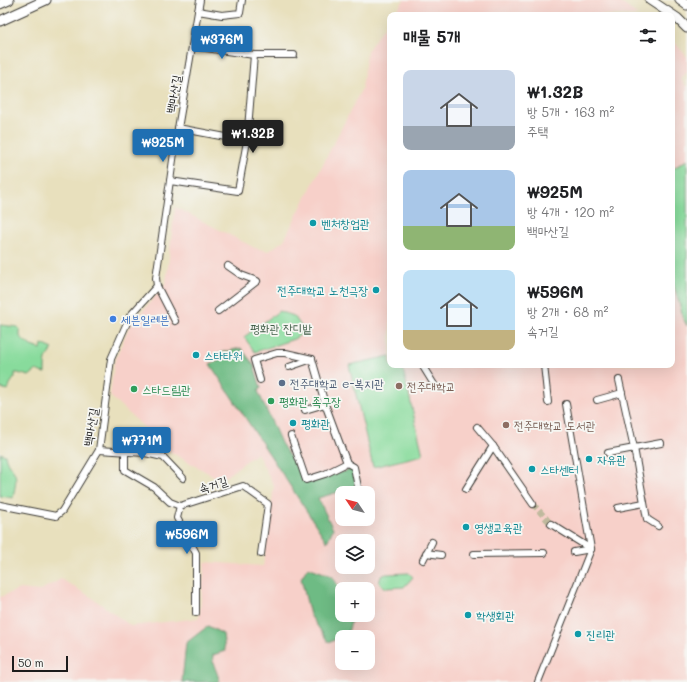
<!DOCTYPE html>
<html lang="ko">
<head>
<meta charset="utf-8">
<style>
  :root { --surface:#fff; --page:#f2f2f2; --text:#202124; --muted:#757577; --accent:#1f6fb2 }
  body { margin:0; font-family:Mali,"Poor Story",sans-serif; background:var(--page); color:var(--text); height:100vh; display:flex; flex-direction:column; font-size:15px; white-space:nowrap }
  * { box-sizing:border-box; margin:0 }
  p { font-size:13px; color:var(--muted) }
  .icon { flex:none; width:22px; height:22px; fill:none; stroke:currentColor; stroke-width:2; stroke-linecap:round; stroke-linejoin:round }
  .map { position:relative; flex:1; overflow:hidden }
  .sheet { position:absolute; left:387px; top:12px; width:288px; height:356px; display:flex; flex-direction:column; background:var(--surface); border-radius:8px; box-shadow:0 4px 16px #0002 }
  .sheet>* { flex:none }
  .needle { width:26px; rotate:305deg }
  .fabs { position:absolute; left:335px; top:486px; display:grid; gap:8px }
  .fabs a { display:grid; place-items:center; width:40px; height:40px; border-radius:8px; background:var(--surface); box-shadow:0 4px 16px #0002; font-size:20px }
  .scale { position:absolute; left:12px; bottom:10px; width:56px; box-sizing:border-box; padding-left:4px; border:2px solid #1c1c1c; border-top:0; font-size:11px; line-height:14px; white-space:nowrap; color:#1c1c1c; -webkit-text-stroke:3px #f6f6f2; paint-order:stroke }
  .price { position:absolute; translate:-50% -34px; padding:0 9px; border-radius:4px; background:var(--accent); color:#fff; font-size:13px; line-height:26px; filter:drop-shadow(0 1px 2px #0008) }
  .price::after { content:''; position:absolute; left:50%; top:24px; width:12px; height:9px; margin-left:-6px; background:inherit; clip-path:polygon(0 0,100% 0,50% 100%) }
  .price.on { background:#222; color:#fff }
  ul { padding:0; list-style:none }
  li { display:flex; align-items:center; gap:12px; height:100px; padding:0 16px }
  li span { display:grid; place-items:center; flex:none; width:112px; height:80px; border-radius:8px; color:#555 }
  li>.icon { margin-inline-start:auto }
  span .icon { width:48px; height:48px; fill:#fffc; stroke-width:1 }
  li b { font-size:17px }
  h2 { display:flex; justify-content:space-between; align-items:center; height:48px; padding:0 16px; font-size:17px }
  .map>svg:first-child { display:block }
  .built { fill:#f7d0c9; fill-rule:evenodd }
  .green { fill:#88db9c; stroke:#527c5c }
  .forest { fill:#6ebb84; stroke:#456c50 }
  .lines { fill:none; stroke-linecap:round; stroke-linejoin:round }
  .street-tunnel { stroke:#bfb99d; stroke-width:6; stroke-dasharray:6 3; stroke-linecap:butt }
  .street-casing { stroke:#3b3934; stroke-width:8 }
  .secondary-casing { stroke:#3b3934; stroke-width:11 }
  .street { stroke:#fff; stroke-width:6 }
  .secondary { stroke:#fff; stroke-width:9 }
  .culture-dot { fill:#0f9aa8; stroke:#f6f6f2; stroke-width:1.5 }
  .shop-dot { fill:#3f7fe0; stroke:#f6f6f2; stroke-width:1.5 }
  .service-dot { fill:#5c6f8a; stroke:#f6f6f2; stroke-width:1.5 }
  .education-dot { fill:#8d6e63; stroke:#f6f6f2; stroke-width:1.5 }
  .leisure-dot { fill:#2e9e5b; stroke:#f6f6f2; stroke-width:1.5 }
  .labels { text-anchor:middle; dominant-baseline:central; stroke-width:3.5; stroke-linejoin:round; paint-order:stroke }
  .street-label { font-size:12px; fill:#1c1c1c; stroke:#f6f6f2 }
  .culture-label { font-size:12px; fill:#0d838f; stroke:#f6f6f2; text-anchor:start }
  .shop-label { font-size:12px; fill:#366cbe; stroke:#f6f6f2; text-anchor:start }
  .park-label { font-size:12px; fill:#425f49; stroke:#f6f6f2 }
  .service-label { font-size:12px; fill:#4e5e75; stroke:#f6f6f2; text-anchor:start }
  .education-label { font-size:12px; fill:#785e54; stroke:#f6f6f2; text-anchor:start }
  .leisure-label { font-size:12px; fill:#27864d; stroke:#f6f6f2; text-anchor:start }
</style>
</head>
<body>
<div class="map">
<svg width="687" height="682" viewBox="0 0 687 682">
  <rect width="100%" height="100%" fill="#f6f6f2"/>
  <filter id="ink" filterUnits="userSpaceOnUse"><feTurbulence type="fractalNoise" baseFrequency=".025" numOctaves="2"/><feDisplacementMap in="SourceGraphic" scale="8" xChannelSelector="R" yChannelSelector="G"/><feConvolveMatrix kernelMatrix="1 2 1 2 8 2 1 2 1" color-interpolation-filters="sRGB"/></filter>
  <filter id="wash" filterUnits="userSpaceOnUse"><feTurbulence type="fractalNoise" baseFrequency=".012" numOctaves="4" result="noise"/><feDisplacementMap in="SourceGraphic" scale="16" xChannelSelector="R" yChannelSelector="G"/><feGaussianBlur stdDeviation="0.9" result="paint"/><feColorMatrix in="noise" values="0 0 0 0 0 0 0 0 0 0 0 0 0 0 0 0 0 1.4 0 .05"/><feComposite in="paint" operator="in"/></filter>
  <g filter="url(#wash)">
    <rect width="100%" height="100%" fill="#e8e0bd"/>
    <g class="built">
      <polygon points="404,0 617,0 638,15 393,15"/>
      <path d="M 390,19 L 390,365 L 672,365 L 672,39 L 687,57 L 687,72 L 681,79 L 687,87 L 687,682 L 0,682 L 0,597 L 20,589 L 39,591 L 61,579 L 91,597 L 131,626 L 199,618 L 205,562 L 263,566 L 274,486 L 257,453 L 221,480 L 172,453 L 110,396 L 114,363 L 128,329 L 166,283 L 175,207 L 255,248 L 269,251 L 284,240 L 362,88 L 367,51 ZM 342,493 L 368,493 L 368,519 L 342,519 ZM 342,541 L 368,541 L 368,567 L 342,567 ZM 342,589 L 368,589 L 368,615 L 342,615 ZM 342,637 L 368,637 L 368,663 L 342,663 Z"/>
    </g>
    <g class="green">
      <polygon points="687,160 687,326 684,320 672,279 672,169"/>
      <polygon points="279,311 294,316 305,332 294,339 255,352 244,337"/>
      <path d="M 0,325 L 18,327 L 20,329 L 20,337 L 31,346 L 41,349 L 42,344 L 53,349 C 45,357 45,362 45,373 C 33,371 41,367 29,376 L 18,373 L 15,373 L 15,377 L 10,384 L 8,390 L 0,388 Z"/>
      <polygon points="390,356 390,365 402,365 423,455 373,467 349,365"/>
      <path d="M 0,453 L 5,455 C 7,464 9,464 14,472 C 18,478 14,491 13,498 L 0,496 Z"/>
      <polygon points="409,573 413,577 404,587 386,588 379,583 381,576 386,574"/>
    </g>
    <g class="forest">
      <polygon points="241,348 254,365 261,388 258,391 281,443 306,482 353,469 356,487 318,498 333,529 327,542 210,364 219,360 220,353"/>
      <polygon points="308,567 332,576 342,592 342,615 351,615 352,619 348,632 329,643 310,615 301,578"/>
      <path d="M 208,626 L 223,634 L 225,651 L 213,655 C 211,664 219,673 219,682 L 182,682 L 186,643 Z"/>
    </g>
  </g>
  <g filter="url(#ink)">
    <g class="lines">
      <polyline class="street-tunnel" points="533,504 551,524"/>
      <defs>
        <g id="street">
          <polyline points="198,11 222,15 240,13 242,0"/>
          <polyline points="192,46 254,55"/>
          <polyline points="178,128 247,141"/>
          <polyline points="170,181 238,191 247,141 254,55 294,55"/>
          <polyline points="218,311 257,281 241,275 228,266"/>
          <polyline points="175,321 157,286 156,278 175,146 200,0"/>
          <polyline points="312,359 325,404 347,463 354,467 358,487"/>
          <polyline points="422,365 435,386"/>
          <polyline points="544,365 548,402"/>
          <polyline points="289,367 312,359"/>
          <polyline points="260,380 254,360 277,353 286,353 312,359"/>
          <polyline points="619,380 634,448 647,519 658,526"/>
          <polyline points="597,400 622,393"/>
          <polyline points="305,410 325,404"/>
          <polyline points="477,427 493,446 533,504"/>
          <polyline points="291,436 306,480 325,474 347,463"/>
          <polyline points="99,450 145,453 163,457 183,478"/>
          <polyline points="125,451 125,470 154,487 170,502 180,506 243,486 268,504 261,554"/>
          <polyline points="608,453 661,443"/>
          <polyline points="466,489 493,446"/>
          <polyline points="0,505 56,516 62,511 99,450 111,359 130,316 157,286"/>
          <polyline points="180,506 177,518 196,553 196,613"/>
          <polyline points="618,508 644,503"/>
          <polyline points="551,524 591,549"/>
          <polyline points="574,552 591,549"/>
          <polyline points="426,553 441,555"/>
          <polyline points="474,554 544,553"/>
          <polyline points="423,560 432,542"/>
          <polyline points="538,682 591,549 566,404"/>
        </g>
        <g id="secondary">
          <polyline points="650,0 677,18 687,28"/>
          <polyline points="680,0 687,5"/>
          <polyline points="0,4 9,0"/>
          <polyline points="0,21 46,0"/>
        </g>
      </defs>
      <use href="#street" class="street-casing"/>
      <use href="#secondary" class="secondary-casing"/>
      <use href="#street" class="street"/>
      <use href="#secondary" class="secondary"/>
    </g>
  </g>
  <g class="culture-dot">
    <circle cx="313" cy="223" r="4"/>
    <circle cx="376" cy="290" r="4"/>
    <circle cx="196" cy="355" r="4"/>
    <circle cx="293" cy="423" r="4"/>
    <circle cx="589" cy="459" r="4"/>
    <circle cx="532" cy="469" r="4"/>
    <circle cx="466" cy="527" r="4"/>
    <circle cx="468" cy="615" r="4"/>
    <circle cx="578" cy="634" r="4"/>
  </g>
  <circle class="shop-dot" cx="113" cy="319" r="4"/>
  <circle class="service-dot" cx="282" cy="383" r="4"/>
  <g class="education-dot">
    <circle cx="399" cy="386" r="4"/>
    <circle cx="506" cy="425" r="4"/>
  </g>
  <g class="leisure-dot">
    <circle cx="134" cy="389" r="4"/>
    <circle cx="271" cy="401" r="4"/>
  </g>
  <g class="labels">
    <g class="street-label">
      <text transform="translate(173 94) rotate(-80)">백마산길</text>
      <text transform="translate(90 427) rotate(-81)">백마산길</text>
      <text transform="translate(213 484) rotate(-18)">속거길</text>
    </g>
    <g class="culture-label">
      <text x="321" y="223">벤처창업관</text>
      <text x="368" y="290" text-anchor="end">전주대학교 노천극장</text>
      <text x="204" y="355">스타타워</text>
      <text x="301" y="423">평화관</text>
      <text x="597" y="459">자유관</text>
      <text x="540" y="469">스타센터</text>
      <text x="474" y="527">영생교육관</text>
      <text x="476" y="615">학생회관</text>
      <text x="586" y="634">진리관</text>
    </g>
    <g class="shop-label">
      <text x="121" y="319">세븐일레븐</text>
    </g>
    <g class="park-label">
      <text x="281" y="328">평화관 잔디밭</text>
    </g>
    <g class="service-label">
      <text x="290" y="383">전주대학교 e-복지관</text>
    </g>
    <g class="education-label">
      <text x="407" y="386">전주대학교</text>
      <text x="514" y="425">전주대학교 도서관</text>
    </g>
    <g class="leisure-label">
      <text x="142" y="389">스타드림관</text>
      <text x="279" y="401">평화관 족구장</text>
    </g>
  </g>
</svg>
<div class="fabs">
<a><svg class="needle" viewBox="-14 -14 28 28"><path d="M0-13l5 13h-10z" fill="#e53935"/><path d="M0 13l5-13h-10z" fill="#757577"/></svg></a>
<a><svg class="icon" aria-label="layers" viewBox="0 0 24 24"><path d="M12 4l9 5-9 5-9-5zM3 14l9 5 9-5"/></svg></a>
<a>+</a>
<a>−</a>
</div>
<div class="scale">50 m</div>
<b class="price" style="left:222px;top:60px">₩376M</b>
<b class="price on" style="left:253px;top:154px">₩1.32B</b>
<b class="price" style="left:163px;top:163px">₩925M</b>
<b class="price" style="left:142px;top:461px">₩771M</b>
<b class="price" style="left:187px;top:555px">₩596M</b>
<section class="sheet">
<h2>매물 5개<svg class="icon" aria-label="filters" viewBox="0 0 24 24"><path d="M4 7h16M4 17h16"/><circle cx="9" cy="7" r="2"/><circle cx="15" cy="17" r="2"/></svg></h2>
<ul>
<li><span style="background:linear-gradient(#c9d6e8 70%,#9aa5b1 0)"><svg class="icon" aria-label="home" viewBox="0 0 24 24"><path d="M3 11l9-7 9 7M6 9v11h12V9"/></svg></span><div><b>₩1.32B</b><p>방 5개 · 163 m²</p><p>주택</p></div></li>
<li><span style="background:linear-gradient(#a9c7e8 70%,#8fb573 0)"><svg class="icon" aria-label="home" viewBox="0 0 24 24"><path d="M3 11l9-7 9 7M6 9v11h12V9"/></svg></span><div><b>₩925M</b><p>방 4개 · 120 m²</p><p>백마산길</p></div></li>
<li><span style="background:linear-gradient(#bfe0f5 75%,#c2b280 0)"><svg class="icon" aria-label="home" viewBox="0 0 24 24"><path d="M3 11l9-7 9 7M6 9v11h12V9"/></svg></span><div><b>₩596M</b><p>방 2개 · 68 m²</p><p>속거길</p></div></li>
</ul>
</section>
</div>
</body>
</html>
